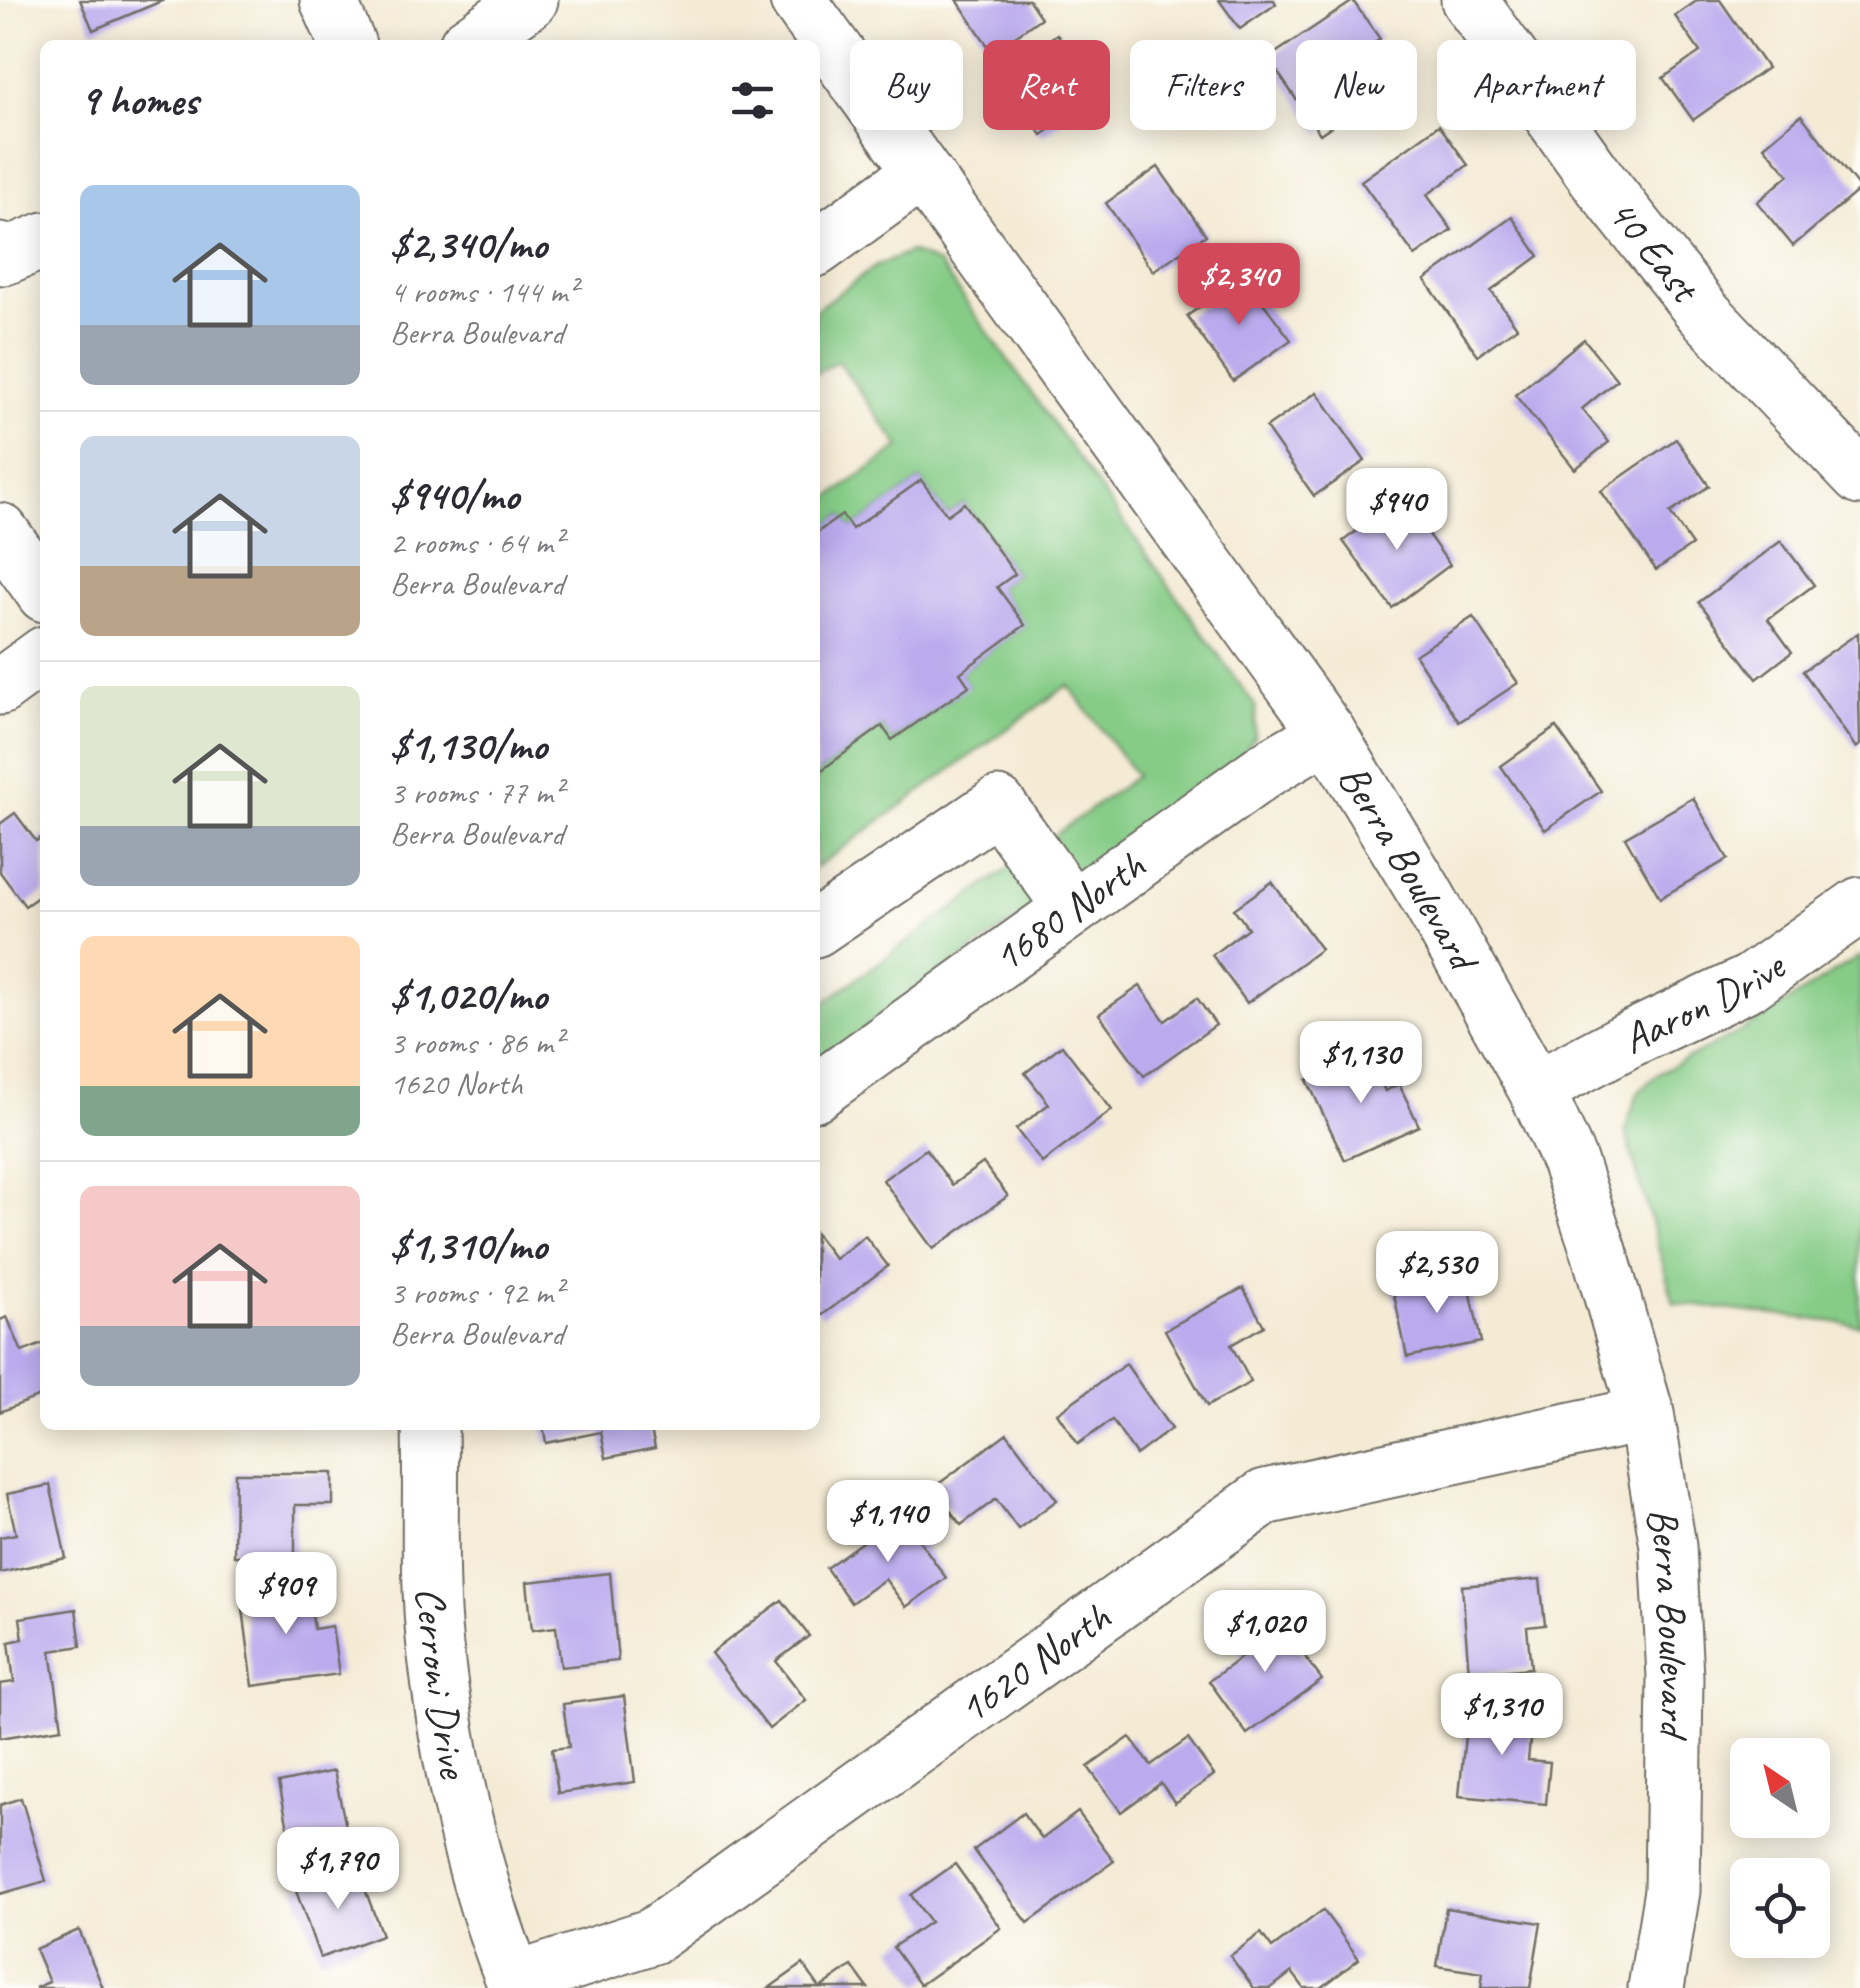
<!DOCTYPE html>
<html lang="en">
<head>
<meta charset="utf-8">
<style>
  :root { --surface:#fff; --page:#f7f7f7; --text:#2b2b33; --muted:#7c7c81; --line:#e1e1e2; --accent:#d1495b }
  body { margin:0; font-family:Caveat,sans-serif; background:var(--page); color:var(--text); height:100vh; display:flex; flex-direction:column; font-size:38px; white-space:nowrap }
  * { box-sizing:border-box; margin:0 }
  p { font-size:32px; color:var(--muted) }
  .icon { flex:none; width:55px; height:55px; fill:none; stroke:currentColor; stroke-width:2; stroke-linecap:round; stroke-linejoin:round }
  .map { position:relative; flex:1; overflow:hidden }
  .details { position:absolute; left:40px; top:40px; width:780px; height:1390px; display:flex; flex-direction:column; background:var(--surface); border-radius:15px; box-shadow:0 5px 25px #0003 }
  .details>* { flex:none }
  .banner { position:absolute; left:850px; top:40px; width:860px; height:90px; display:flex; gap:20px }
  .needle { width:65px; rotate:325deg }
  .buttons { position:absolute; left:1730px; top:1738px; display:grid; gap:20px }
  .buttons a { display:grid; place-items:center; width:100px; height:100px; border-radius:15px; background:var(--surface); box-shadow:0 5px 25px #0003; font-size:50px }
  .price { position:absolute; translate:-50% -85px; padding:0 22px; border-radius:20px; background:#fff; color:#222; font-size:32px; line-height:65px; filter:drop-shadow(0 2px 5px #0008) }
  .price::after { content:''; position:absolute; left:50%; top:60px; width:30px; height:22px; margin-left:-15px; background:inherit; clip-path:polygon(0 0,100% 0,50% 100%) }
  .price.on { background:var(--accent); color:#fff }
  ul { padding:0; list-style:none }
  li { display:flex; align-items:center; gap:30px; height:250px; padding:0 40px }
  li+li { border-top:2px solid var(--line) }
  li span { display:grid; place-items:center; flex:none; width:280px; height:200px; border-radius:15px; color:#555 }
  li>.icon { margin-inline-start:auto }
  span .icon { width:120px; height:120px; fill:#fffc; stroke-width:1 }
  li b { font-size:42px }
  h2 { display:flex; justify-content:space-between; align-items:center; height:120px; padding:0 40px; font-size:42px }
  .pill { padding:0 35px; border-radius:15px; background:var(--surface); box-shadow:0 5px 25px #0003; font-size:35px; line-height:90px }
  .pill.on { background:var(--accent); color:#fff }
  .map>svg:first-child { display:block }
  .green { fill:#86cc87; stroke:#587c59; stroke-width:2.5 }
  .building { fill:#bbabee }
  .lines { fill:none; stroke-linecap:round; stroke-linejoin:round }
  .minor-casing { stroke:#716e66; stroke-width:59 }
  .minor { stroke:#fff; stroke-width:55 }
  .labels { text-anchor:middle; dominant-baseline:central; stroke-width:8; stroke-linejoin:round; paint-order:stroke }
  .street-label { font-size:42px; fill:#2b2b2b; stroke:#fdfcf7 }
</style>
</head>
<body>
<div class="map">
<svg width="1860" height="1988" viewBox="0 0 1860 1988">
  <rect width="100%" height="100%" fill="#fdfcf7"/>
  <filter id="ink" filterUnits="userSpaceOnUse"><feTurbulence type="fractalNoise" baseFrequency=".01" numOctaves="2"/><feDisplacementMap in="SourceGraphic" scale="20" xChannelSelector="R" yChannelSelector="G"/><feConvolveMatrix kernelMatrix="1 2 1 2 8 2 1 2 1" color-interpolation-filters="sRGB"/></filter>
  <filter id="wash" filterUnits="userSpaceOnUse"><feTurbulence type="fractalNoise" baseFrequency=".0048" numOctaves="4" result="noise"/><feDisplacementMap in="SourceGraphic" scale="40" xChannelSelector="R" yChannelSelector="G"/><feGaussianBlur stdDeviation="2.25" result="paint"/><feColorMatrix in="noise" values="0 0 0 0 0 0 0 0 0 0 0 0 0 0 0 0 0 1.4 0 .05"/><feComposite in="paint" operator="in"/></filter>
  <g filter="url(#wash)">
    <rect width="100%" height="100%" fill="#f4ebd5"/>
    <g class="green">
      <polygon points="910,252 939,264 1256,707 1254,738 1237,762 815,1064 815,1009 1136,776 1068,685 815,868 815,775 882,726 893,740 968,686 960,673 1024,625 997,587 1015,574 964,503 947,515 921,480 852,529 842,515 815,534 815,508 900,447 838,361 815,374 815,310 876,266"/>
      <polygon points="1860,956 1860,1325 1674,1303 1625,1130 1638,1093 1657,1074 1743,1030"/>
    </g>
    <g id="blocks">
      <g class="building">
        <polygon points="80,0 164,0 93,30"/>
        <polygon points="957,0 1029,0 1041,18 992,52"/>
        <polygon points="1219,0 1274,0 1276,4 1240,29"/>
        <polygon points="1698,0 1720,0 1767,68 1693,120 1663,78 1700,52 1675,16"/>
        <polygon points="1353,1 1380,39 1336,70 1361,106 1320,134 1268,58"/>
        <polygon points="1057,34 1100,95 1042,135 999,75"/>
        <polygon points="1801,115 1860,189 1793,246 1757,202 1789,175 1764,146"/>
        <polygon points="1439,125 1468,165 1427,195 1452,230 1415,256 1361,181"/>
        <polygon points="1158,167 1206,235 1153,271 1106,203"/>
        <polygon points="1512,217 1539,256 1491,291 1517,327 1478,355 1425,280"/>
        <polygon points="1243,276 1291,340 1233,381 1187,316"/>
        <polygon points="1584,339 1617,380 1582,409 1609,442 1575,469 1515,395"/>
        <polygon points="1317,392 1365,461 1314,496 1266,428"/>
        <polygon points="1676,439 1709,486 1670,513 1692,545 1656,570 1601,491"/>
        <polygon points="921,480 947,515 964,503 1015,574 997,587 1025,625 960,673 969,686 892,740 882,726 815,775 815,534 842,515 852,529"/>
        <polygon points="1402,498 1450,565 1392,608 1343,541"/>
        <polygon points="1781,541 1814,585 1768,619 1792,652 1757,679 1699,602"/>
        <polygon points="1473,617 1518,683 1459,722 1415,655"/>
        <polygon points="1858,633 1860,745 1856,748 1803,671"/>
        <polygon points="1556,727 1601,791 1545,830 1501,766"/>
        <polygon points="1693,798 1728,859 1660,898 1625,837"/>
        <polygon points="15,813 36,841 45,835 45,892 25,906 0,872 0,824"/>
        <polygon points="1272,882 1321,949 1247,1003 1212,955 1248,928 1234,909"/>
        <polygon points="1140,986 1165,1021 1197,998 1216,1025 1144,1076 1099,1014"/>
        <polygon points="1062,1045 1112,1110 1042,1163 1016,1129 1049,1104 1025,1073"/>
        <polygon points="1367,1052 1385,1091 1399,1084 1419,1126 1345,1160 1307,1080"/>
        <polygon points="926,1149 952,1185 983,1163 1008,1196 933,1249 883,1180"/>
        <polygon points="815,1233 835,1259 865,1236 888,1266 821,1316 815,1308"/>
        <polygon points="1467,1275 1481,1342 1407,1357 1393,1290"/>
        <polygon points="1243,1288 1264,1326 1231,1345 1251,1382 1207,1406 1165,1330"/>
        <polygon points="7,1317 22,1352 45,1343 45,1394 0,1412 0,1320"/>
        <polygon points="1126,1364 1171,1429 1136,1455 1112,1420 1078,1444 1057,1413"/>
        <polygon points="543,1425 650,1425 655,1448 606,1458 601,1432 546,1443"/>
        <polygon points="1007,1433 1057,1500 1018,1529 996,1499 961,1525 933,1488"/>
        <polygon points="235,1473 333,1473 333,1505 295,1505 295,1556 234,1556"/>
        <polygon points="50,1485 66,1558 0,1573 0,1537 16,1534 7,1494"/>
        <polygon points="901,1514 946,1578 906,1607 885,1579 851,1603 826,1568"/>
        <polygon points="610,1573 618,1661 561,1667 556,1627 532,1630 527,1582"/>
        <polygon points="1540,1579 1545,1625 1527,1627 1531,1668 1469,1674 1462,1586"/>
        <polygon points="308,1584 314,1629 332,1626 339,1674 253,1686 241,1593"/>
        <polygon points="782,1600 809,1636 776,1661 806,1700 769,1729 711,1653"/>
        <polygon points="76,1609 81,1646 51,1651 62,1728 0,1738 0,1684 14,1682 9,1642 23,1639 20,1618"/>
        <polygon points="1274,1613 1322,1680 1247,1734 1209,1681 1243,1656 1233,1642"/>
        <polygon points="624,1696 635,1782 558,1793 552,1749 569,1747 563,1704"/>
        <polygon points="1468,1706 1533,1712 1528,1760 1550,1762 1546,1804 1459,1796"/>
        <polygon points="1130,1737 1151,1765 1188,1739 1214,1775 1175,1803 1161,1783 1121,1812 1088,1767"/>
        <polygon points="334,1771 350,1846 294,1857 279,1783"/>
        <polygon points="21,1798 46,1881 0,1894 0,1805"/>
        <polygon points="1078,1812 1114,1861 1028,1923 974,1850 1023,1813 1042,1839"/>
        <polygon points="955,1864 1001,1928 920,1985 893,1947 930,1922 911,1895"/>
        <polygon points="356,1865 382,1935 320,1958 295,1888"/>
        <polygon points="1446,1908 1541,1923 1530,1988 1481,1988 1483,1973 1437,1966"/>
        <polygon points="1323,1910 1359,1959 1321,1988 1304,1988 1292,1972 1271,1988 1254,1988 1230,1956 1261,1933 1272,1948"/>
        <polygon points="79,1930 103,1988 35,1988 49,1982 35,1949"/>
        <polygon points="803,1964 820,1988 769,1988"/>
        <polygon points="852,1966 868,1988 820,1988"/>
      </g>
    </g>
  </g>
  <g filter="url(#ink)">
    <use href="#blocks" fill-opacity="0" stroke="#716e66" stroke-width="2.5"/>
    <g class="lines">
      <defs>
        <g id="minor">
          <polyline points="328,0 348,45"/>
          <path id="s1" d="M 798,0 L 1328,733 L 1424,891 L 1536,1089 L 1569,1161 L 1599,1251 L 1646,1414 L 1668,1546 L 1675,1677 L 1672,1891 L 1656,1988"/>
          <path id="s2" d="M 1469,0 L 1601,184 L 1703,312 L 1860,477"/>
          <polyline points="467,45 530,0"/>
          <polyline points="815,249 922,172"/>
          <polyline points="0,251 4,257 45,240"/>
          <polyline points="0,531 45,594"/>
          <polyline points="0,687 45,654"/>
          <polyline points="815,929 998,805 1072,908"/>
          <path id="s3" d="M 1536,1089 L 1628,1040 L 1751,982 L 1860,905"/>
          <path id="s4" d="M 815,1093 L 1265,770 L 1328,733"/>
          <path id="s5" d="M 430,1425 C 432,1498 427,1574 435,1647 C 448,1763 473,1879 517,1988"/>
          <path id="s6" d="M 514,1981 L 653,1936 L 1265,1497 L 1646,1414"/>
        </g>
      </defs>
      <use href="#minor" class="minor-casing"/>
      <use href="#minor" class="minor"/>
    </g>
  </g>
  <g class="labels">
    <g class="street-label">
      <text stroke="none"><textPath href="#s2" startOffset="310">40 East</textPath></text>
      <text stroke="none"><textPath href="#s1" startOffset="1060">Berra Boulevard</textPath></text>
      <text stroke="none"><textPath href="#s4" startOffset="312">1680 North</textPath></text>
      <text stroke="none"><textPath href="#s3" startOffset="188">Aaron Drive</textPath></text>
      <text stroke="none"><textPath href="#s1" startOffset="1870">Berra Boulevard</textPath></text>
      <text stroke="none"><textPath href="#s6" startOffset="615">1620 North</textPath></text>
      <text stroke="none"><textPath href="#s5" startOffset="258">Cerroni Drive</textPath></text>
    </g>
  </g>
</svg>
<div class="buttons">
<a><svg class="needle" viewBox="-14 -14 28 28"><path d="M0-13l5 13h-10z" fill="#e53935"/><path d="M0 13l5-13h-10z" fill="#7c7c81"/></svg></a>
<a><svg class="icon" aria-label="locate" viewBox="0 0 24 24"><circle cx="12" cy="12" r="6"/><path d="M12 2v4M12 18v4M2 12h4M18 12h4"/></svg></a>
</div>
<b class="price on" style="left:1239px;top:328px">$2,340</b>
<b class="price" style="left:1397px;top:553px">$940</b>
<b class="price" style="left:1361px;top:1106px">$1,130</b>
<b class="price" style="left:1437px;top:1316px">$2,530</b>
<b class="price" style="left:888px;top:1565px">$1,140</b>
<b class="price" style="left:286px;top:1637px">$909</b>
<b class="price" style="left:1265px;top:1675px">$1,020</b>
<b class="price" style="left:1502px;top:1758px">$1,310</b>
<b class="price" style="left:338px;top:1912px">$1,790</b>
<div class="banner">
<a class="pill">Buy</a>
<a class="pill on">Rent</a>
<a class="pill">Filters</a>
<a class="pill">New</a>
<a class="pill">Apartment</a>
</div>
<section class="details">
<h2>9 homes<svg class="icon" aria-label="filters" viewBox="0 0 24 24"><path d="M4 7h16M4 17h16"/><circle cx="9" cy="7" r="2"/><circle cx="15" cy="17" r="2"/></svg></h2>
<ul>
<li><span style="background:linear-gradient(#a9c7e8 70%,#9aa5b1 0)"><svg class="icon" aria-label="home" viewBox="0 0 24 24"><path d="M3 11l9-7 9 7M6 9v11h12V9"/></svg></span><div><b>$2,340/mo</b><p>4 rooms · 144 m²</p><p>Berra Boulevard</p></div></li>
<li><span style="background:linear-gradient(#c9d6e8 65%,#b9a48a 0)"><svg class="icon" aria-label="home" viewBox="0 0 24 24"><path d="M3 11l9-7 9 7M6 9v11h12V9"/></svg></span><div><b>$940/mo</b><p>2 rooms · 64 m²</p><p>Berra Boulevard</p></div></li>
<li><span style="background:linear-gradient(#dfe7d0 70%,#9aa5b1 0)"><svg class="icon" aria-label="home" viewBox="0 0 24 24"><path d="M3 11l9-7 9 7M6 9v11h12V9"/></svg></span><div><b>$1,130/mo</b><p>3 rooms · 77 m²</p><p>Berra Boulevard</p></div></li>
<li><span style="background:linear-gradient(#ffd9b3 75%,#7fa58c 0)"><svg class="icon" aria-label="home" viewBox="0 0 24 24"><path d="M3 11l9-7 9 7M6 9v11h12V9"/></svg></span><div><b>$1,020/mo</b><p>3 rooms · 86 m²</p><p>1620 North</p></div></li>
<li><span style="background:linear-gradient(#f6c9c9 70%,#9aa5b1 0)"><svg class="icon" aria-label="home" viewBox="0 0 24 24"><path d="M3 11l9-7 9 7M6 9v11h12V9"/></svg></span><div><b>$1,310/mo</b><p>3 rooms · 92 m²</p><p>Berra Boulevard</p></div></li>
</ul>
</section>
</div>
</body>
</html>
